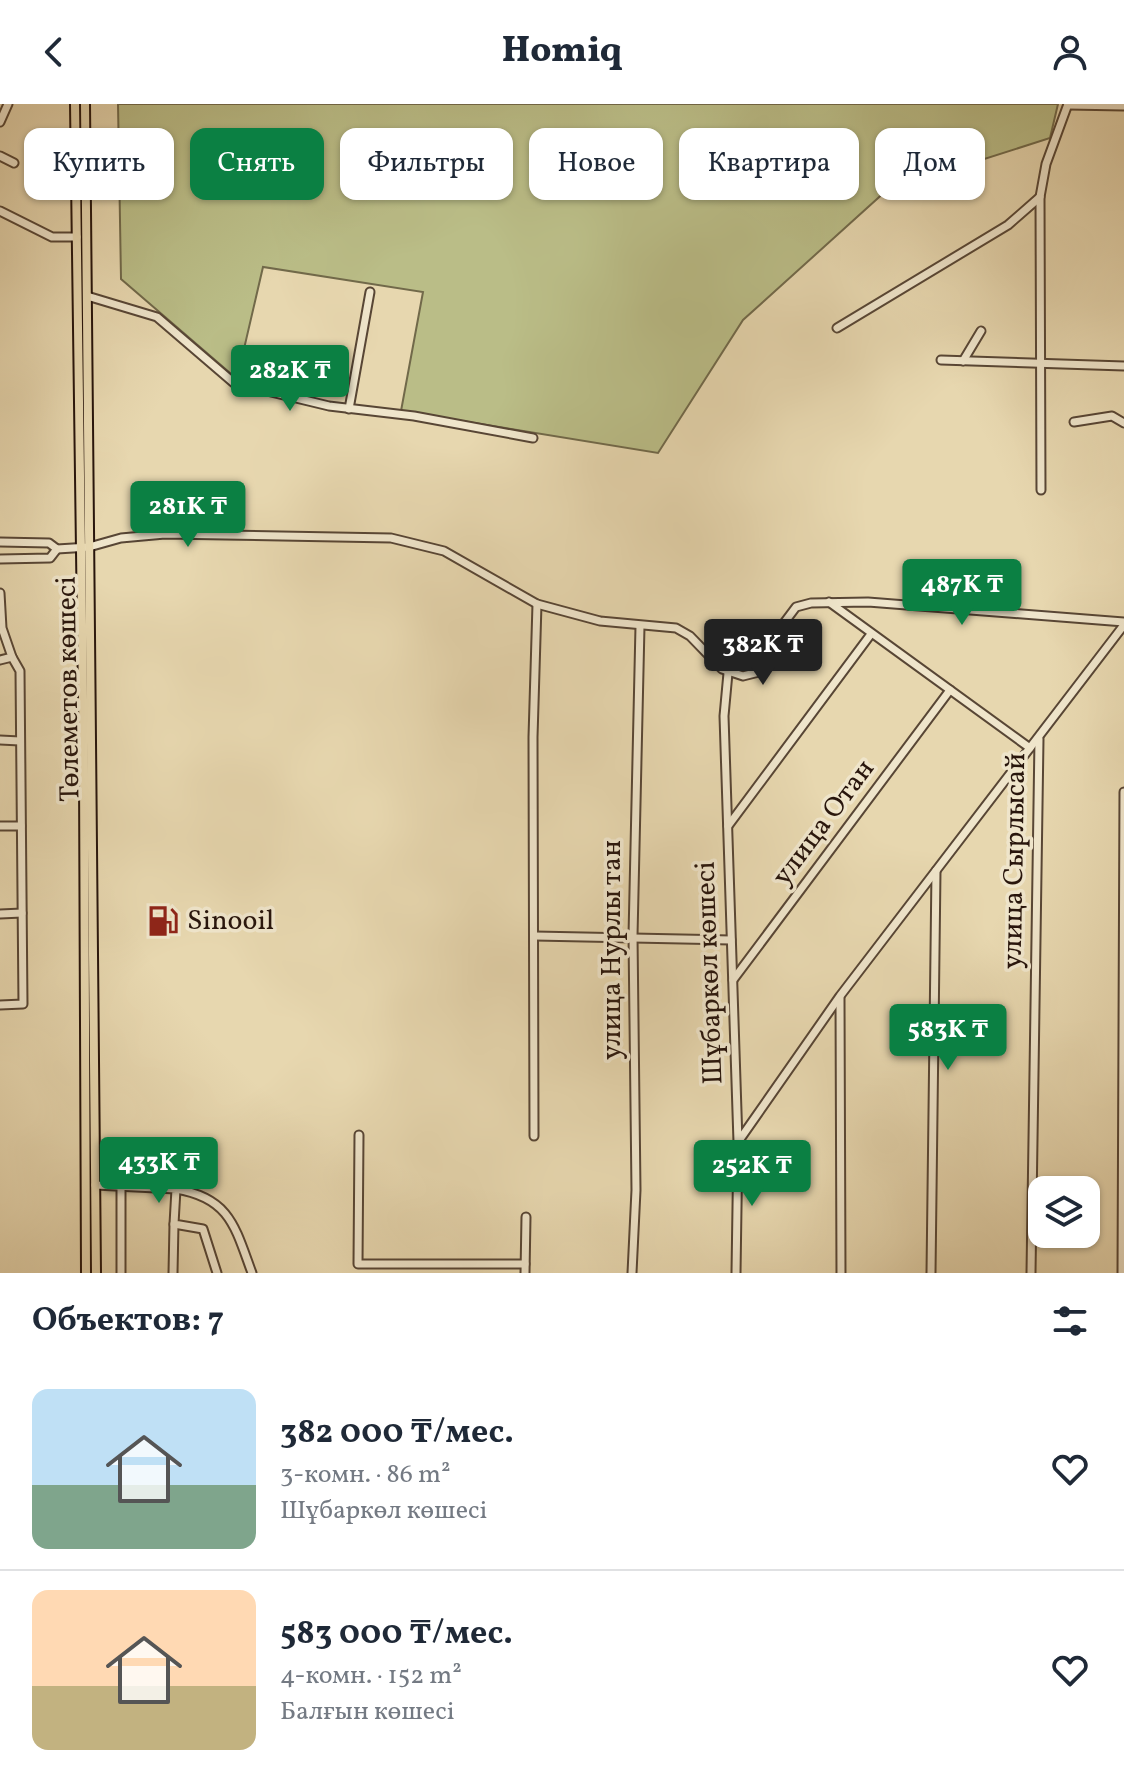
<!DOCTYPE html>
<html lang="ru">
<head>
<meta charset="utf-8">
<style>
  :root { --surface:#fff; --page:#f2f2f3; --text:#1f2937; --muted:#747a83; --line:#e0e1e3; --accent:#0b8043 }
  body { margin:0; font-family:Vollkorn,serif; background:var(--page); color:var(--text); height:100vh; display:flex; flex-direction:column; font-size:30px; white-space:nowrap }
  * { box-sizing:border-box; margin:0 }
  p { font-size:26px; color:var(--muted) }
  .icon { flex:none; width:44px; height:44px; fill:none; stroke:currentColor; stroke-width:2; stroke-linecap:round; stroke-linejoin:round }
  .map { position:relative; height:1169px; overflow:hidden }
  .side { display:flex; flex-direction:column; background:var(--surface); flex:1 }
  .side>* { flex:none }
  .banner { position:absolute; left:24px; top:24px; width:1076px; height:72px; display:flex; gap:16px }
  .controls { position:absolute; left:1028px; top:1072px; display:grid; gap:16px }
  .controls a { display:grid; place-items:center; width:72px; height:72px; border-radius:16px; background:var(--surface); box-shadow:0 2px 6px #0004; font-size:40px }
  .price { position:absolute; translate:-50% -68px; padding:0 18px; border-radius:8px; background:var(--accent); color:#fff; font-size:26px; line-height:52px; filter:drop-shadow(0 2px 4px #0008) }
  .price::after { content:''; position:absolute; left:50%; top:48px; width:24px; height:18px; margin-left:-12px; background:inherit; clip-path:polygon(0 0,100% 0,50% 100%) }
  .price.selected { background:#222; color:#fff }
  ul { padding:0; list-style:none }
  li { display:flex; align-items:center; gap:24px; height:200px; padding:0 32px }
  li+li { border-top:2px solid var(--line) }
  li span { display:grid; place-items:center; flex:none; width:224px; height:160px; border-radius:16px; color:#555 }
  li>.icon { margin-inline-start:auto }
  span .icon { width:96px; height:96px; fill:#fffc; stroke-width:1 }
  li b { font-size:34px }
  h2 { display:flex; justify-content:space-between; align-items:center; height:96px; padding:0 32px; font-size:34px }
  .pill { padding:0 28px; border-radius:16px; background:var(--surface); box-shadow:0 2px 6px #0004; font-size:28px; line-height:72px }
  .pill.selected { background:var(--accent); color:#fff }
  header { display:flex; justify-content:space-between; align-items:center; height:104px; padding:0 32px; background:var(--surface); font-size:36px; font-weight:800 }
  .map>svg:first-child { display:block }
  .green { fill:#babd87; stroke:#71694a; stroke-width:2 }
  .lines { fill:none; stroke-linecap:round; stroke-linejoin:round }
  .minor-casing { stroke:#584635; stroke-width:11 }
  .major-casing { stroke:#28150c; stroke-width:12 }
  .minor { stroke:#efe5cb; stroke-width:7 }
  .major { stroke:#e7d7af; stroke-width:8 }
  .labels { text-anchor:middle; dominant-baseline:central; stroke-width:7; stroke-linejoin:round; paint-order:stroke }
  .street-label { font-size:28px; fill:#28150c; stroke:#efe5cb }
  .poi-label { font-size:28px; fill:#28150c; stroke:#efe5cb; text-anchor:start }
</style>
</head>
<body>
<header><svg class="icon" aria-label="back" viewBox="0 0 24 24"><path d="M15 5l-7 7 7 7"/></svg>Homiq<svg class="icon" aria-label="person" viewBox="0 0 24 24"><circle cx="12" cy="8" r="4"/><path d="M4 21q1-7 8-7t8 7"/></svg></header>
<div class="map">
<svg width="1124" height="1169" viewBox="0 0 1124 1169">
  <rect width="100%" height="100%" fill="#e7d7af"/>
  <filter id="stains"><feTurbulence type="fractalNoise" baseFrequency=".0025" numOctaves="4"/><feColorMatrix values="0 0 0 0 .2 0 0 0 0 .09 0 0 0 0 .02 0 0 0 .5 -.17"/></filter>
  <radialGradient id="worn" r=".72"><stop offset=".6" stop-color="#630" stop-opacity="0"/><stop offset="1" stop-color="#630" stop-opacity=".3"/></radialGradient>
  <polygon class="green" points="118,0 1058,0 1050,34 887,86 743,216 658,349 401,307 423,188 263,163 237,275 121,175"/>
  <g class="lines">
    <defs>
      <g id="minor">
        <polyline points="1068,1 1124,2"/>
        <polyline points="0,18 8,0"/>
        <polyline points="0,52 14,59"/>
        <polyline points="0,107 52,133 77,133"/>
        <polyline points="87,192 157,213 234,279 329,302 414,312 533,334"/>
        <polyline points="837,224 1008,121 1040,93"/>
        <polyline points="941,256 1124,262"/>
        <polyline points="963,257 981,227"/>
        <polyline points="349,305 370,188"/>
        <polyline points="1074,318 1112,312 1124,319"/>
        <polyline points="1041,386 1040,93 1046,60 1068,0"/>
        <polyline points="0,438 49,439 57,445 89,443 121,434 165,430 391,434 444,447 537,500 600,517 676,524 690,532 722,565 743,572 759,568 771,558 778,544 778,527 796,503 811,499 868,498 1124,518"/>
        <polyline points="0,455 50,454 57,445"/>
        <polyline points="0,489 2,524 12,553 0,556"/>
        <polyline points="829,498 1030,644"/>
        <polyline points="728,569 724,612 738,1038 736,1169"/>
        <polyline points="0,636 20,637"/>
        <polyline points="0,722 21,722"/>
        <polyline points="728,722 871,530"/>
        <polyline points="0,810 22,809"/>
        <polyline points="535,832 731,836"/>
        <polyline points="733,876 950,586"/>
        <polyline points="840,894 841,1169"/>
        <polyline points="0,901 23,900 20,567 12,553"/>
        <polyline points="359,1031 358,1160 525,1160"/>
        <polyline points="534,1032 533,633 537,500"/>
        <polyline points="738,1038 840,892 1124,521"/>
        <polyline points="95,1081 176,1085 174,1120 203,1125 217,1169"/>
        <path d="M 176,1085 C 230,1094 235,1123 252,1169"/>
        <polyline points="121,1169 121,1081"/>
        <polyline points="173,1169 174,1120"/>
        <polyline points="525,1169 526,1113"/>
        <polyline points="632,1169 636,1086 633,832 640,522"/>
        <polyline points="931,1169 936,767"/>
        <polyline points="1031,1169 1039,635"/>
        <polyline points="1122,1169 1124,688"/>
      </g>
      <g id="major">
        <polyline points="75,0 84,670 86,1169"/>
        <polyline points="85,0 96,1169"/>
      </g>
    </defs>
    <use href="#minor" class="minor-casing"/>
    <use href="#major" class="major-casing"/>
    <use href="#minor" class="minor"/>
    <use href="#major" class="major"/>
  </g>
  <defs>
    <symbol id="fuel-bare" viewBox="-9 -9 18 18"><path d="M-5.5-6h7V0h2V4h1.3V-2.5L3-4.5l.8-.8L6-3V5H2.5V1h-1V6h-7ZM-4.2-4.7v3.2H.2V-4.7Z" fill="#8f2418" stroke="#efe5cb" stroke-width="2.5" paint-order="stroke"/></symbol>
  </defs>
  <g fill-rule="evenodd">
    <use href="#fuel-bare" x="141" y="795" width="44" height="44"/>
  </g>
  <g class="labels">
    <g class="street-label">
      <text transform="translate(69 585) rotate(-91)">Төлеметов көшесі</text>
      <text transform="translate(824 719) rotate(-53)">улица Отан</text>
      <text transform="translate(1015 757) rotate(-89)">улица Сырлысай</text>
      <text transform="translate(612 846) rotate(-90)">улица Нурлы тан</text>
      <text transform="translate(710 869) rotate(-92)">Шұбаркөл көшесі</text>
    </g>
    <g class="poi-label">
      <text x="187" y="817">Sinooil</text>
    </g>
  </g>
  <rect width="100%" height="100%" filter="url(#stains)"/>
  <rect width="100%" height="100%" fill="url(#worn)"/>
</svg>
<div class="controls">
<a><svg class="icon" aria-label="layers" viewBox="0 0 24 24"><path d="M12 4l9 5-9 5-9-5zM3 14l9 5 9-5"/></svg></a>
</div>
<b class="price" style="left:290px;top:309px">282K ₸</b>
<b class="price" style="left:188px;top:445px">281K ₸</b>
<b class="price" style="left:962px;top:523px">487K ₸</b>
<b class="price selected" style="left:763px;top:583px">382K ₸</b>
<b class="price" style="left:948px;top:968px">583K ₸</b>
<b class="price" style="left:159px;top:1101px">433K ₸</b>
<b class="price" style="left:752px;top:1104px">252K ₸</b>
<div class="banner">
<a class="pill">Купить</a>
<a class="pill selected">Снять</a>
<a class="pill">Фильтры</a>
<a class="pill">Новое</a>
<a class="pill">Квартира</a>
<a class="pill">Дом</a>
</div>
</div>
<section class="side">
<h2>Объектов: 7<svg class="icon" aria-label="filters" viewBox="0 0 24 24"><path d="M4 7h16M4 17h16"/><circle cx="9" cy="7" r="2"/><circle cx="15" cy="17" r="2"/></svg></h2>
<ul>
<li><span style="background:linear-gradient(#bfe0f5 60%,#7fa58c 0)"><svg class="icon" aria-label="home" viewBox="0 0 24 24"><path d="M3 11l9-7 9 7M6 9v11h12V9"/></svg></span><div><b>382 000 ₸/мес.</b><p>3-комн. · 86 m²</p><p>Шұбаркөл көшесі</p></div><svg class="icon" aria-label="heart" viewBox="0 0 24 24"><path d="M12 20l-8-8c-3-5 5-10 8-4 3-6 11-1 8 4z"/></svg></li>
<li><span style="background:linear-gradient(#ffd9b3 60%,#c2b280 0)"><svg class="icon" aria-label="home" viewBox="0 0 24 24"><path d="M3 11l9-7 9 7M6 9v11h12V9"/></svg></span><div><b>583 000 ₸/мес.</b><p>4-комн. · 152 m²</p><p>Балғын көшесі</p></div><svg class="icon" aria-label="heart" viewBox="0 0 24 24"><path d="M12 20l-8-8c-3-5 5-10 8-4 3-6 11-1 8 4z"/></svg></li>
</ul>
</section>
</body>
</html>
